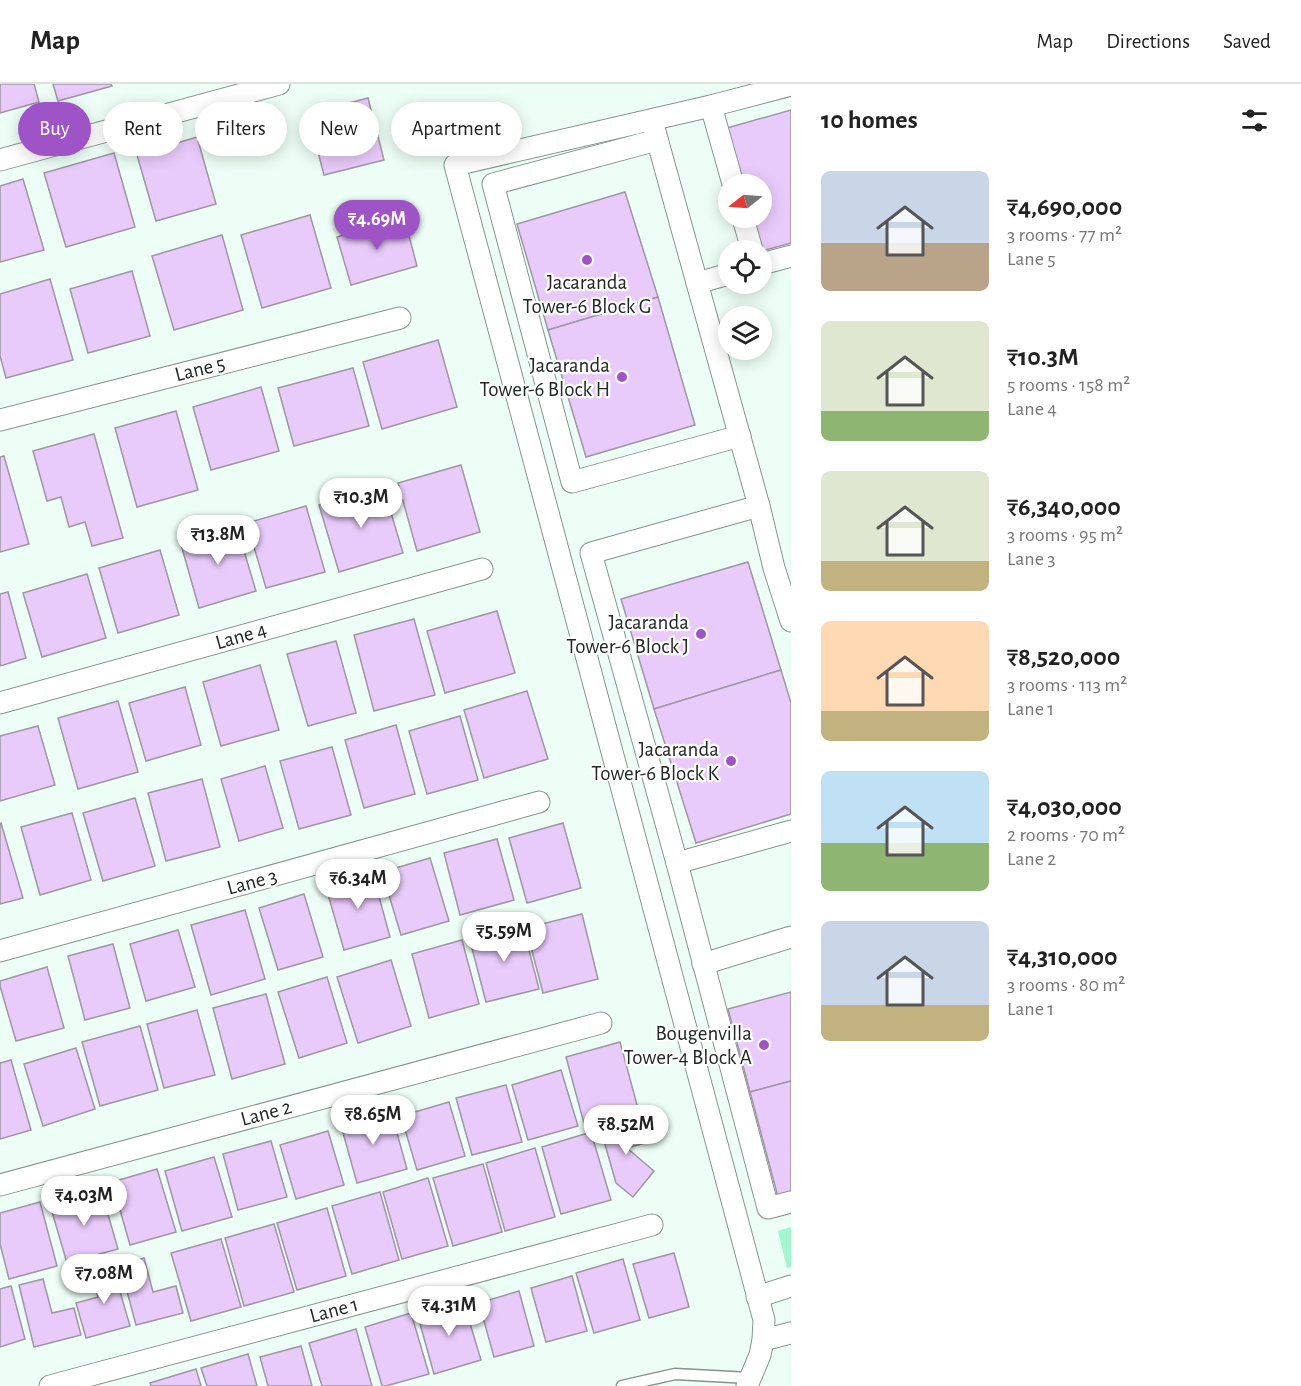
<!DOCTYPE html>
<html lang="en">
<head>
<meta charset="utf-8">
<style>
  :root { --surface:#fff; --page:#f2f2f2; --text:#222; --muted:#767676; --line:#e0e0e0; --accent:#9e54c6 }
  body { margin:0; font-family:"Alegreya Sans",sans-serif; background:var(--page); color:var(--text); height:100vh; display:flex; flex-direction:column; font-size:22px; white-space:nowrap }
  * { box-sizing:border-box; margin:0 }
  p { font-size:20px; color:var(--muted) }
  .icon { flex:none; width:33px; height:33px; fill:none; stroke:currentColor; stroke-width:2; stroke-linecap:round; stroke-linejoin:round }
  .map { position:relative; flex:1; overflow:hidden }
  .side { display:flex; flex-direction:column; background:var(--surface); width:510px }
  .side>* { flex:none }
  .top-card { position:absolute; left:18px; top:18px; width:570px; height:54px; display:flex; gap:12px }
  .needle { width:39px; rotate:253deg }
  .tools { position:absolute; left:718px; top:90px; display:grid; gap:12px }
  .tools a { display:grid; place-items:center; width:54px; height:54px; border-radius:50%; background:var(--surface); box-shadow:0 3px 15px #0003; font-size:30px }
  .price { position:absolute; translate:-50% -51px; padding:0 14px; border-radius:21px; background:#fff; color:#222; font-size:20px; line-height:39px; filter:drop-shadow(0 2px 3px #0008) }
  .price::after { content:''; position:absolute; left:50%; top:36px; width:18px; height:14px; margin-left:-9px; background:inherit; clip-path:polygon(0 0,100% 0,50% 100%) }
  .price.selected { background:var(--accent); color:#fff }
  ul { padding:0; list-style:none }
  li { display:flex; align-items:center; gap:18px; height:150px; padding:0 30px }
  li span { display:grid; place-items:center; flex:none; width:168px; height:120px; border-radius:9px; color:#555 }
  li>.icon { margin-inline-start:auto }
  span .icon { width:72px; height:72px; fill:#fffc; stroke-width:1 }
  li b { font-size:26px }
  h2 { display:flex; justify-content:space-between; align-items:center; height:72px; padding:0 30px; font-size:26px }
  .pill { padding:0 21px; border-radius:27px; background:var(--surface); box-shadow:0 3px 15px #0003; font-size:21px; line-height:54px }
  .pill.selected { background:var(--accent); color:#fff }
  header { display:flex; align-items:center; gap:36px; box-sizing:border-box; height:84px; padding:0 30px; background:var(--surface); border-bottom:2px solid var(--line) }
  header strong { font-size:28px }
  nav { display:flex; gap:33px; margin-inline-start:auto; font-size:21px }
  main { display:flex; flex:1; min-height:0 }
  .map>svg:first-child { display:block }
  .green { fill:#a1f5cf }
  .building { fill:#e9cbfb; stroke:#9f96a4; stroke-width:1.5 }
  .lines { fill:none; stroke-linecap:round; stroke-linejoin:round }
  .lane-casing { stroke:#85958d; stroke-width:13 }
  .street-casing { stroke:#85958d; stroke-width:23 }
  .lane { stroke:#fff; stroke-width:10 }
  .street { stroke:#fff; stroke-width:21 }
  .poi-dot { fill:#9e54c6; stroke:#fff; stroke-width:2 }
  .labels { text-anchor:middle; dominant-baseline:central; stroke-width:4.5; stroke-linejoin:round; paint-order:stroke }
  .poi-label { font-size:21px; fill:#212724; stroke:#fff; text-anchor:end }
  .street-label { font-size:21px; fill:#212724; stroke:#fff }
</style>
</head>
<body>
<header>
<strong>Map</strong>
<nav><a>Map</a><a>Directions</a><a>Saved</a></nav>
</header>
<main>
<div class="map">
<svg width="791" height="1302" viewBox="0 0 791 1302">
  <rect width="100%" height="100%" fill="#ecfef5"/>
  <polygon class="green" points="791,1143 791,1183 787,1184 778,1147"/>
  <g class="building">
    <polygon points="0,0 34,0 39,18 0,29"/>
    <polygon points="53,0 111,0 112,2 58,17"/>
    <polygon points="368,14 384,76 324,91 308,30"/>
    <polygon points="791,26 791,159 762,167 752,134 762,134 762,100 743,100 727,44"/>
    <polygon points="197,53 216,120 156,137 137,71"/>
    <polygon points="114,69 135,143 66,163 44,89"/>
    <polygon points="23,95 44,166 0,178 0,102"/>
    <polygon points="625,108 658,213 548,246 517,140"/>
    <polygon points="310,131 331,204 262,224 241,151"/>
    <polygon points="404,133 417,182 351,201 337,153"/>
    <polygon points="222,151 243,226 174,246 152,172"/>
    <polygon points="132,187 150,252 88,269 70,205"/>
    <polygon points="50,195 73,276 6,294 0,272 0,210"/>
    <polygon points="658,213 695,341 586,373 548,246"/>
    <polygon points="438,256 457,323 382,345 363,278"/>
    <polygon points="353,284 369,342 294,362 278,304"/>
    <polygon points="261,303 279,367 211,386 193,323"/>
    <polygon points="176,327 198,406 137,423 115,344"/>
    <polygon points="94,350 123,454 92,462 85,438 69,443 61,413 47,417 33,367"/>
    <polygon points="4,372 29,460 0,468 0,373"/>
    <polygon points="461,381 480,448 417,467 398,399"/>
    <polygon points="383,402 403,469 339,488 319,421"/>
    <polygon points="306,422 325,488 266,504 247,439"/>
    <polygon points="236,440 256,507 199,524 180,457"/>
    <polygon points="160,466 179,531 118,549 99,484"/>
    <polygon points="748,478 781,586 654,625 621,515"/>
    <polygon points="87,490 106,554 42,573 23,509"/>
    <polygon points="8,508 26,574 0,582 0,510"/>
    <polygon points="497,527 515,589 445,609 427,547"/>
    <polygon points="414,535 435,611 374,627 354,551"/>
    <polygon points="336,557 356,629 308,642 287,570"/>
    <polygon points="260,581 279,646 221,662 203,598"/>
    <polygon points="781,586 791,619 791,730 696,759 654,625"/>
    <polygon points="185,603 201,661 146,677 129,619"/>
    <polygon points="527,607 548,675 484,694 464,626"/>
    <polygon points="118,617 138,688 78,705 58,634"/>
    <polygon points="460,632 478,696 427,710 409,647"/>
    <polygon points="396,641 415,710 364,724 345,656"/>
    <polygon points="38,642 55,701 0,717 0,652"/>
    <polygon points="332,663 351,731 299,745 280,677"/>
    <polygon points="265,682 283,744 239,757 221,695"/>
    <polygon points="202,695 220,763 166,777 148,709"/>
    <polygon points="135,714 155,782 103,797 83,729"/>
    <polygon points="72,729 91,796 40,811 21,743"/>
    <polygon points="1,739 23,814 0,820 0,740"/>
    <polygon points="563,739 581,804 527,819 509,754"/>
    <polygon points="497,755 514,816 460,831 444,769"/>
    <polygon points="430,774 449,837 401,851 382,788"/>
    <polygon points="372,787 390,853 344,866 325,800"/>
    <polygon points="304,810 323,873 278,886 259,824"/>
    <polygon points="245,826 265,895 211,911 191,841"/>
    <polygon points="582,830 598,895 543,909 526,844"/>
    <polygon points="522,839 539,905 486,918 469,853"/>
    <polygon points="178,846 195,903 146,917 130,860"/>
    <polygon points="462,856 479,920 429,934 412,870"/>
    <polygon points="113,860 130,924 85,936 68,872"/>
    <polygon points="391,876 411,942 358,959 337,893"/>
    <polygon points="47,883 64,944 16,957 0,902 0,897"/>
    <polygon points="327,893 347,959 299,974 278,908"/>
    <polygon points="791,908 791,997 750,1008 728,925"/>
    <polygon points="266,910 285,980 232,995 213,924"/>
    <polygon points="197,926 215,991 164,1004 147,940"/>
    <polygon points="140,942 158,1006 100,1022 82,958"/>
    <polygon points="620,958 639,1028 585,1043 566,973"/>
    <polygon points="76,964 95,1025 43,1042 24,980"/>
    <polygon points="11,976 31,1046 0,1055 0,979"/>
    <polygon points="561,986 578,1042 528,1056 512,1001"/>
    <polygon points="791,997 791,1110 778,1113 750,1008"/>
    <polygon points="506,1001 522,1058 472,1071 456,1014"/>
    <polygon points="449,1018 465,1072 417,1086 401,1032"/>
    <polygon points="390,1024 407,1085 357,1099 340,1038"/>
    <polygon points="644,1041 645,1059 627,1064 654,1087 633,1113 616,1099 600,1043"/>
    <polygon points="328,1047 344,1101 296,1115 280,1061"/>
    <polygon points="591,1048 611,1116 561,1130 542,1063"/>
    <polygon points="271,1057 287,1113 238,1126 223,1070"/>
    <polygon points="535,1064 555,1133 505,1147 486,1079"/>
    <polygon points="214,1073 232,1133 182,1147 165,1087"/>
    <polygon points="483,1080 502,1148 453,1162 433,1094"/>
    <polygon points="157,1085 176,1148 130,1161 112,1098"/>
    <polygon points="428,1094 448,1162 402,1175 383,1108"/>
    <polygon points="101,1106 118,1165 67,1179 50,1121"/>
    <polygon points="380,1108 399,1176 352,1190 332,1122"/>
    <polygon points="40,1118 57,1182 9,1195 0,1160 0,1129"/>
    <polygon points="327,1124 346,1192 297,1206 277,1139"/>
    <polygon points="274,1140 294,1208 244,1222 225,1154"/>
    <polygon points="221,1155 241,1223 191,1237 171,1169"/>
    <polygon points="674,1169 689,1223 649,1234 633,1180"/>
    <polygon points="144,1174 153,1208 176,1202 183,1229 136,1241 120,1181"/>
    <polygon points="623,1175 640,1236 594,1249 576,1189"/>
    <polygon points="112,1180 130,1242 86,1254 76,1219 98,1213 90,1186"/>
    <polygon points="572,1192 587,1247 546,1258 531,1204"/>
    <polygon points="43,1195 52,1229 74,1224 81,1251 34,1263 19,1201"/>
    <polygon points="11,1202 25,1255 0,1263 0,1205"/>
    <polygon points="519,1207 534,1262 494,1273 479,1219"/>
    <polygon points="463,1216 481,1276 434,1290 417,1229"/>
    <polygon points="411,1229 429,1290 386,1302 382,1302 365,1243"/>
    <polygon points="356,1245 372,1302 322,1302 309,1259"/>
    <polygon points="301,1262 312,1302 268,1302 260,1273"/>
    <polygon points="248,1270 257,1302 207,1302 201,1284"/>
    <polygon points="196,1285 201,1302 151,1302 150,1299"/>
  </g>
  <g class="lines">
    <defs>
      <polyline id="lane" points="622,1302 675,1290 750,1294"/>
      <g id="street">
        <polyline points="711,22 733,100"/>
        <polyline points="654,44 759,422 774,484 791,537"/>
        <polyline points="657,56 493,100 572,398 740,352"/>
        <polyline points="0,76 279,0"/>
        <polyline points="743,134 752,166"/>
        <polyline points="762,180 791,172"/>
        <polyline points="697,199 729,190"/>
        <polyline points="0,336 400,234"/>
        <polyline points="759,422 591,469 677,779 768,1124 791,1118"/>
        <polyline points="0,619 482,485"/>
        <polyline points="677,779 791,747"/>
        <polyline points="0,867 539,718"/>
        <polyline points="703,880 791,853"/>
        <polyline points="0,1101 601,939"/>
        <polyline points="757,1213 791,1202"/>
        <polyline points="763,1256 791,1249"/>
        <polyline points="50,1302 652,1141"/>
        <polyline points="747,1302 760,1271 763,1256 764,1236 455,81 711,22 791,1"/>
      </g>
    </defs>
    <use href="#lane" class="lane-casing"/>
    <use href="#street" class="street-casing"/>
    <use href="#lane" class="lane"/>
    <use href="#street" class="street"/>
  </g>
  <g class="poi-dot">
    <circle cx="587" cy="176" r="6"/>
    <circle cx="622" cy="293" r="6"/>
    <circle cx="701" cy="550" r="6"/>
    <circle cx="731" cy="677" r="6"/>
    <circle cx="764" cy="961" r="6"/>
  </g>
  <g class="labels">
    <g class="poi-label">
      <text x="587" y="198" text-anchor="middle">Jacaranda<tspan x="587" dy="24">Tower-6 Block G</tspan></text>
      <text x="610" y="281">Jacaranda<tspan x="610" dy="24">Tower-6 Block H</tspan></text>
      <text x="689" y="538">Jacaranda<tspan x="689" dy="24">Tower-6 Block J</tspan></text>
      <text x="719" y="665">Jacaranda<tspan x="719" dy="24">Tower-6 Block K</tspan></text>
      <text x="752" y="949">Bougenvilla<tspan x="752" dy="24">Tower-4 Block A</tspan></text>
    </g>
    <g class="street-label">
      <text transform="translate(200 285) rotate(-14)">Lane 5</text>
      <text transform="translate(241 552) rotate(-16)">Lane 4</text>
      <text transform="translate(252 798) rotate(-15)">Lane 3</text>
      <text transform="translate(266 1029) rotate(-15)">Lane 2</text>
      <text transform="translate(334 1226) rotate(-15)">Lane 1</text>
    </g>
  </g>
</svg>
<div class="tools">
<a><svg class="needle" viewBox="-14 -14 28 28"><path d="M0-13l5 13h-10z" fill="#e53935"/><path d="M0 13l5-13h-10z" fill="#767676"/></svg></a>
<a><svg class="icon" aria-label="locate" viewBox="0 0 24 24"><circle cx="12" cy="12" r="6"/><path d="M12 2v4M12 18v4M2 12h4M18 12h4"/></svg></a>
<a><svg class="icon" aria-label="layers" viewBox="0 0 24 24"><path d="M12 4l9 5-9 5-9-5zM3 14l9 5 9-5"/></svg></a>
</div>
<b class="price selected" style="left:377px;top:167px">₹4.69M</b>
<b class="price" style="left:361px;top:445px">₹10.3M</b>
<b class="price" style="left:218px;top:482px">₹13.8M</b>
<b class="price" style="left:358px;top:826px">₹6.34M</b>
<b class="price" style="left:504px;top:879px">₹5.59M</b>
<b class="price" style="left:373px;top:1062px">₹8.65M</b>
<b class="price" style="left:626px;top:1072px">₹8.52M</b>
<b class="price" style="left:84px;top:1143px">₹4.03M</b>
<b class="price" style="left:104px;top:1221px">₹7.08M</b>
<b class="price" style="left:449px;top:1253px">₹4.31M</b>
<div class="top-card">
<a class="pill selected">Buy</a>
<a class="pill">Rent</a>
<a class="pill">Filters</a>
<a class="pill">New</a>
<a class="pill">Apartment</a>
</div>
</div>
<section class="side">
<h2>10 homes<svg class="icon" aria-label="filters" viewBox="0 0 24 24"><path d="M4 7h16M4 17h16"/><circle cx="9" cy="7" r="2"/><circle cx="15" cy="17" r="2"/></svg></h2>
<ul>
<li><span style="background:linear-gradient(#c9d6e8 60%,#b9a48a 0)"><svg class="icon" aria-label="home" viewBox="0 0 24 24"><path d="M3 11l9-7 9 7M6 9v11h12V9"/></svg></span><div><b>₹4,690,000</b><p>3 rooms · 77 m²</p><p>Lane 5</p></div></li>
<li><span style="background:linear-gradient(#dfe7d0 75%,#8fb573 0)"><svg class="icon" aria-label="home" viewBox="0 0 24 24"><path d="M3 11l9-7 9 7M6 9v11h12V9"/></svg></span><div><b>₹10.3M</b><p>5 rooms · 158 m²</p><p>Lane 4</p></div></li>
<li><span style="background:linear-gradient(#dfe7d0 75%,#c2b280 0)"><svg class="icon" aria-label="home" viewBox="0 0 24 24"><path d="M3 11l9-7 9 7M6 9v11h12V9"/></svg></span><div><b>₹6,340,000</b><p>3 rooms · 95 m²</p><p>Lane 3</p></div></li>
<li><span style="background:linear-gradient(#ffd9b3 75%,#c2b280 0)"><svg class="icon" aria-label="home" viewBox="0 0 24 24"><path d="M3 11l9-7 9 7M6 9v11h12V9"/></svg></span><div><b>₹8,520,000</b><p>3 rooms · 113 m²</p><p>Lane 1</p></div></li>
<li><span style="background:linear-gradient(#bfe0f5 60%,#8fb573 0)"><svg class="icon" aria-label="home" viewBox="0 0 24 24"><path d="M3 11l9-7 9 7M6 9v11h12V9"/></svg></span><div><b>₹4,030,000</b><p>2 rooms · 70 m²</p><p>Lane 2</p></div></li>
<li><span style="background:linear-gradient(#c9d6e8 70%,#c2b280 0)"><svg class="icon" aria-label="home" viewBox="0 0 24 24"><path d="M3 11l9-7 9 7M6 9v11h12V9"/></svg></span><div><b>₹4,310,000</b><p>3 rooms · 80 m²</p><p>Lane 1</p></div></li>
</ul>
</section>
</main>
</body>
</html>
